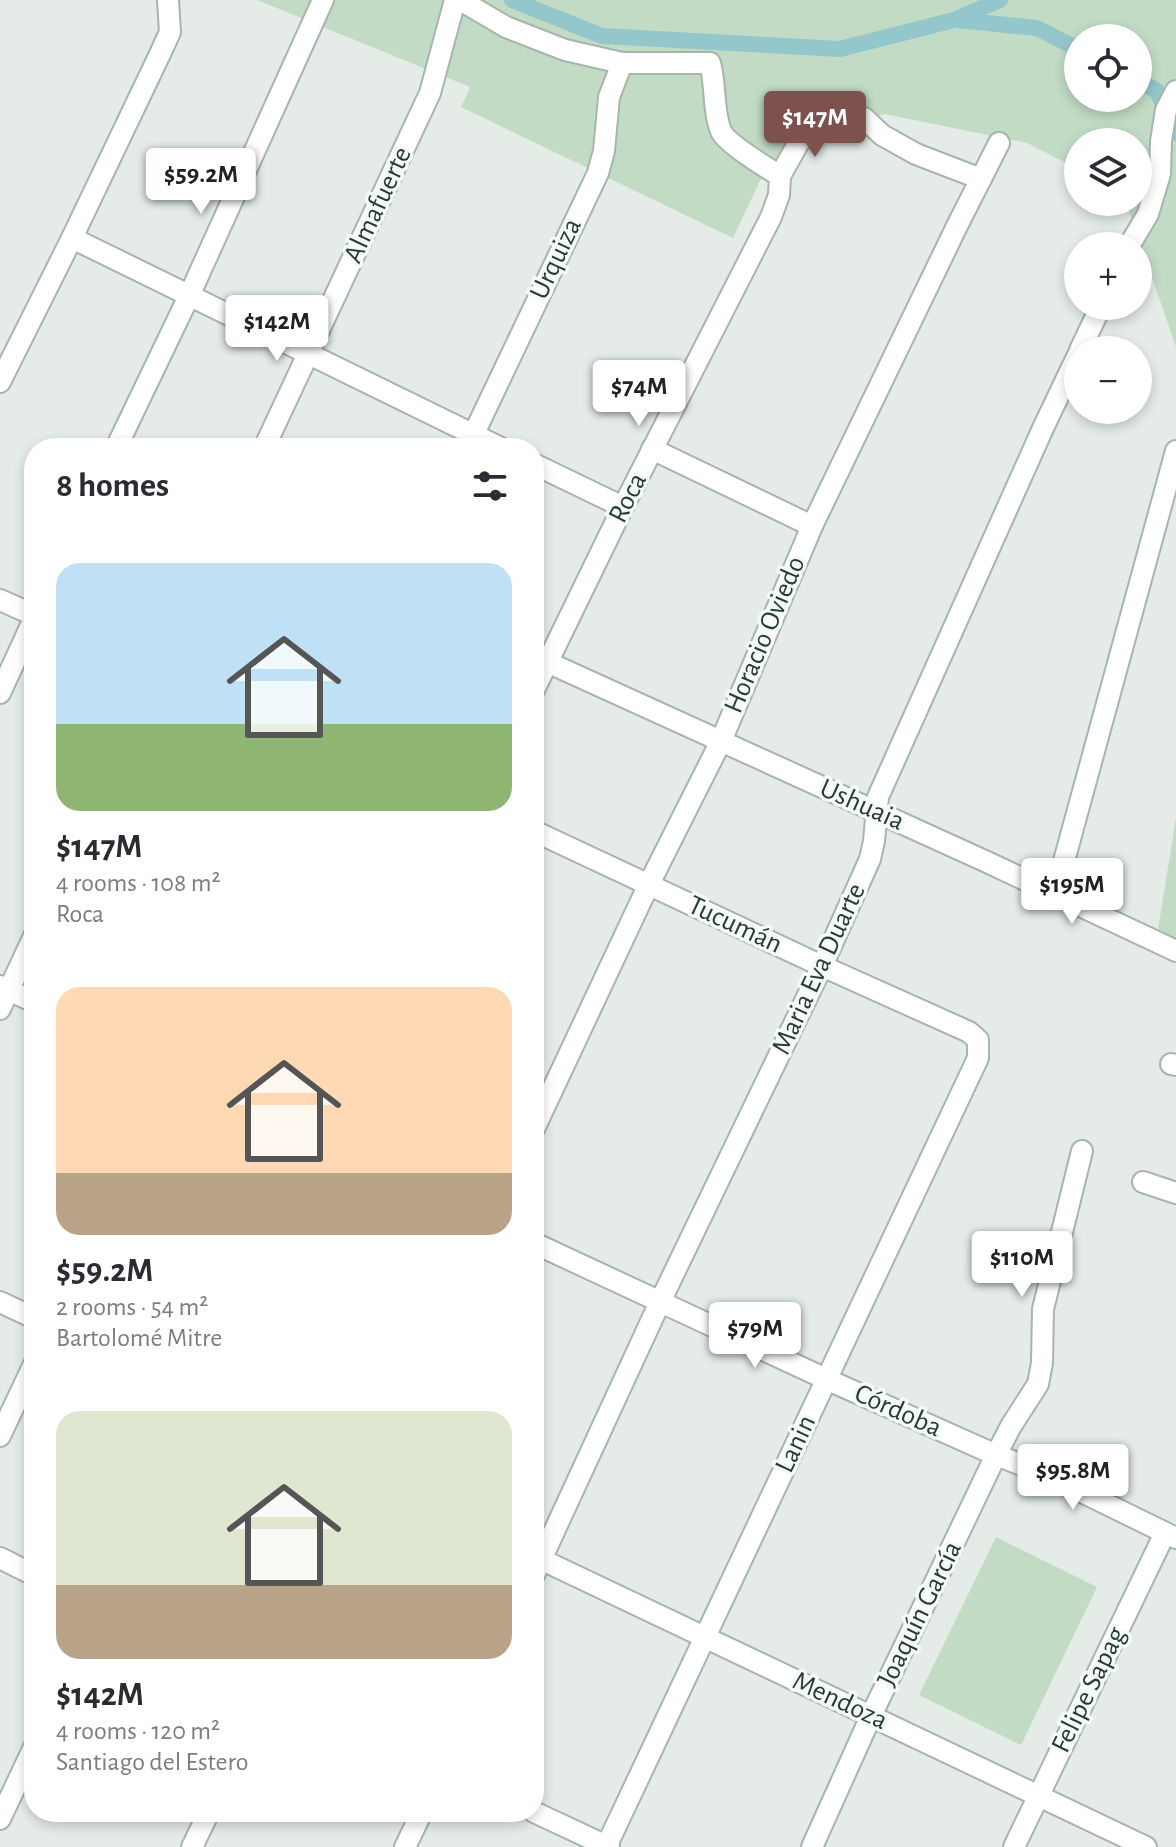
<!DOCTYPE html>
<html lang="en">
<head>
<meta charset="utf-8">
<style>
  :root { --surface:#fff; --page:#f2f2f3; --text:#2b2b33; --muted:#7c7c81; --accent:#7d514e }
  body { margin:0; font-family:"Alegreya Sans",sans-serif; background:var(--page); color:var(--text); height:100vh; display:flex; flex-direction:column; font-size:30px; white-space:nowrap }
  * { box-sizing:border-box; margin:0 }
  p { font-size:26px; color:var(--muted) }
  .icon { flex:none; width:44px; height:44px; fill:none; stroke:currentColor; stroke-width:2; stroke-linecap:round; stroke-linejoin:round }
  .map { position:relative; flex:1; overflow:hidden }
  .side { position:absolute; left:24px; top:438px; width:520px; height:1384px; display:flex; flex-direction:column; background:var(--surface); border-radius:32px; box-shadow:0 4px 12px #0003 }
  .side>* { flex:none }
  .controls { position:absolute; left:1064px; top:24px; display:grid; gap:16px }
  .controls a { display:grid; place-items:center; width:88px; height:88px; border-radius:50%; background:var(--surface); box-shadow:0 4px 12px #0003; font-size:40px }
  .price { position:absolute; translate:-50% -68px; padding:0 18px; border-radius:8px; background:#fff; color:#222; font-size:26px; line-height:52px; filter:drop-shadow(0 2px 4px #0008) }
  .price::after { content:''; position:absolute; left:50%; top:48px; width:24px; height:18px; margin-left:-12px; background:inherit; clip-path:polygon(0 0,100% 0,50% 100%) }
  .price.active { background:var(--accent); color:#fff }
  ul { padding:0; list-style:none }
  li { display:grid; align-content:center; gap:16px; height:424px; padding:0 32px }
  li span { display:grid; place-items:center; height:248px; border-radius:24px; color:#555 }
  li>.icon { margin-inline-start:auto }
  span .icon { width:144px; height:144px; fill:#fffc; stroke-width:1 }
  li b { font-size:34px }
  h2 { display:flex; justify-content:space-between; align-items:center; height:96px; padding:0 32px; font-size:34px }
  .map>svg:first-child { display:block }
  .green { fill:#c1dbc5; fill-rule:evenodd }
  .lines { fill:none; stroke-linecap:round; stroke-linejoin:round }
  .canal { stroke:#94c7cb; stroke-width:16 }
  .minor-casing { stroke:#a8b4ae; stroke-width:24 }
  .minor { stroke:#fff; stroke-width:20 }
  .labels { text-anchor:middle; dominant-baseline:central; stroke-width:7; stroke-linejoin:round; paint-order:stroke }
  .street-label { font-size:28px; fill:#263c34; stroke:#f5f9f7 }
</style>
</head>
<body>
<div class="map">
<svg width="1176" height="1847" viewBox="0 0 1176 1847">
  <rect width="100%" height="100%" fill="#e5ece8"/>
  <g class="green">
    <path d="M 257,0 L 1176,0 L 1176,347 L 1126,202 L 1138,202 L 1138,142 L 1078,142 L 1078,169 L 1027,143 L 885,114 L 827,133 L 766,168 L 733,238 L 461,107 L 470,87 ZM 1078,38 L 1138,38 L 1138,98 L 1078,98 Z"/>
    <polygon points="1176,818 1176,939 1158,929"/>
    <polygon points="996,1537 1097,1587 1021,1745 919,1695"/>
  </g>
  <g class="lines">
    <g class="canal">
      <polyline points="512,0 602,36 840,49 954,20 1000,0"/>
      <polyline points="957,20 1037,28 1078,49"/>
      <polyline points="1138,80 1157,91 1176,133"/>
    </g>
    <defs>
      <g id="minor">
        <path d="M 460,0 L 506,27 L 565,50 L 622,63 L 710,63 C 716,85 713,112 721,131 C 726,143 767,168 780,176"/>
        <polyline points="72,238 501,448"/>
        <polyline points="1129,246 1148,214 1160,174 1161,141 1166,110 1176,91"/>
        <polyline points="1080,350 1101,306"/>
        <polyline points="0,382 72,238 160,54 170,32 168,0"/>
        <polyline points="116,448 189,296 323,0"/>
        <polyline points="264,448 430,93 455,0"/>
        <polyline points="467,448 598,173 604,151 609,97 622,63"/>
        <polyline points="652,449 812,526"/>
        <polyline points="534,464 623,507"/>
        <polyline points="0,600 34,615"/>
        <polyline points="547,662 987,862 1176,951"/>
        <polyline points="534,690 623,507 771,217 779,195 780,176 803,135 818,118 840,116 864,118 882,135 916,154 981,179"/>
        <polyline points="0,693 34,619"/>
        <path d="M 534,831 L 822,966 L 969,1032 L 978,1040 L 978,1058 C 853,1321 731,1585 606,1847"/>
        <polyline points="1055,894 1176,451"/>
        <polyline points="0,986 34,1002"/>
        <polyline points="0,1009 34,936"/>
        <polyline points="1171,1064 1176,1065"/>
        <polyline points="534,1129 649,884 721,741 812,526 957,226 999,143"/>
        <polyline points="1143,1182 1176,1193"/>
        <polyline points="534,1243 826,1379 996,1455 1043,1473 1176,1538"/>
        <polyline points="0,1302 34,1318"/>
        <polyline points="0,1436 34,1364"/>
        <polyline points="534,1556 1146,1847"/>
        <polyline points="0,1558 34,1575"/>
        <polyline points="534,1575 660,1302 822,966 870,859 874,841 878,797 1044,426 1078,355"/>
        <polyline points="534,1812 609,1847"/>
        <polyline points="0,1819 34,1747"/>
        <polyline points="192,1847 209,1812"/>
        <polyline points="405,1847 422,1812"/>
        <polyline points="812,1847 871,1716 996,1455 1011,1426 1038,1384 1042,1363 1043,1309 1082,1151"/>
        <polyline points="1014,1847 1165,1533"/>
      </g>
    </defs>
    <use href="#minor" class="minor-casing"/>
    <use href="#minor" class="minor"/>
  </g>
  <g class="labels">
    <g class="street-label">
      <text transform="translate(378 205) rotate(-65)">Almafuerte</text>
      <text transform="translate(556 259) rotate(-65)">Urquiza</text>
      <text transform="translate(628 498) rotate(-63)">Roca</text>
      <text transform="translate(765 635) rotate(-67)">Horacio Oviedo</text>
      <text transform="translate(862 805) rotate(24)">Ushuaia</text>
      <text transform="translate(735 925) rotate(25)">Tucumán</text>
      <text transform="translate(819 969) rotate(-65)">Maria Eva Duarte</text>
      <text transform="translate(898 1411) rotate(24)">Córdoba</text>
      <text transform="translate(796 1444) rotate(-65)">Lanin</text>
      <text transform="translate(920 1614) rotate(-64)">Joaquín García</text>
      <text transform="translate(1089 1690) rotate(-64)">Felipe Sapag</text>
      <text transform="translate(840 1701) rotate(25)">Mendoza</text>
    </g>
  </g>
</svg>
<div class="controls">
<a><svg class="icon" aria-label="locate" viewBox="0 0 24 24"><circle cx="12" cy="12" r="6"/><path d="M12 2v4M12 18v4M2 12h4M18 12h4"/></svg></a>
<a><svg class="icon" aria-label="layers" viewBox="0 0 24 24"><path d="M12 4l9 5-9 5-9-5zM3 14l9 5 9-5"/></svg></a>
<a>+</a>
<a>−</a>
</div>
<b class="price active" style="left:815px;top:159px">$147M</b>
<b class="price" style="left:201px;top:216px">$59.2M</b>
<b class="price" style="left:277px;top:363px">$142M</b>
<b class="price" style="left:639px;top:428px">$74M</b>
<b class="price" style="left:1072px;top:926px">$195M</b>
<b class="price" style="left:1022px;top:1299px">$110M</b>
<b class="price" style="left:755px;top:1370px">$79M</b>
<b class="price" style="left:1073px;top:1512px">$95.8M</b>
<section class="side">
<h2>8 homes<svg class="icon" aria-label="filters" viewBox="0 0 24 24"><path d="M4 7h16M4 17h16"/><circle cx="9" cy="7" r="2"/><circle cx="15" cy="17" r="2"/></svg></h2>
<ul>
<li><span style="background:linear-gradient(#bfe0f5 65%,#8fb573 0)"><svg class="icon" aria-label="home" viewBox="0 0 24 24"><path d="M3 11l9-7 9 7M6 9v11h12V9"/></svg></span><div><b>$147M</b><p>4 rooms · 108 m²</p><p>Roca</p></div></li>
<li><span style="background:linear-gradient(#ffd9b3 75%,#b9a48a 0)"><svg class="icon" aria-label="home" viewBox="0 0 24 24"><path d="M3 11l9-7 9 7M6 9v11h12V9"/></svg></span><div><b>$59.2M</b><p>2 rooms · 54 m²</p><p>Bartolomé Mitre</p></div></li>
<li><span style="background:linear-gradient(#dfe7d0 70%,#b9a48a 0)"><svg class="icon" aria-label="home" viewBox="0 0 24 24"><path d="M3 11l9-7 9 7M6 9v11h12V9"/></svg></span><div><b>$142M</b><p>4 rooms · 120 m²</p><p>Santiago del Estero</p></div></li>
</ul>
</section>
</div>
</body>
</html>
